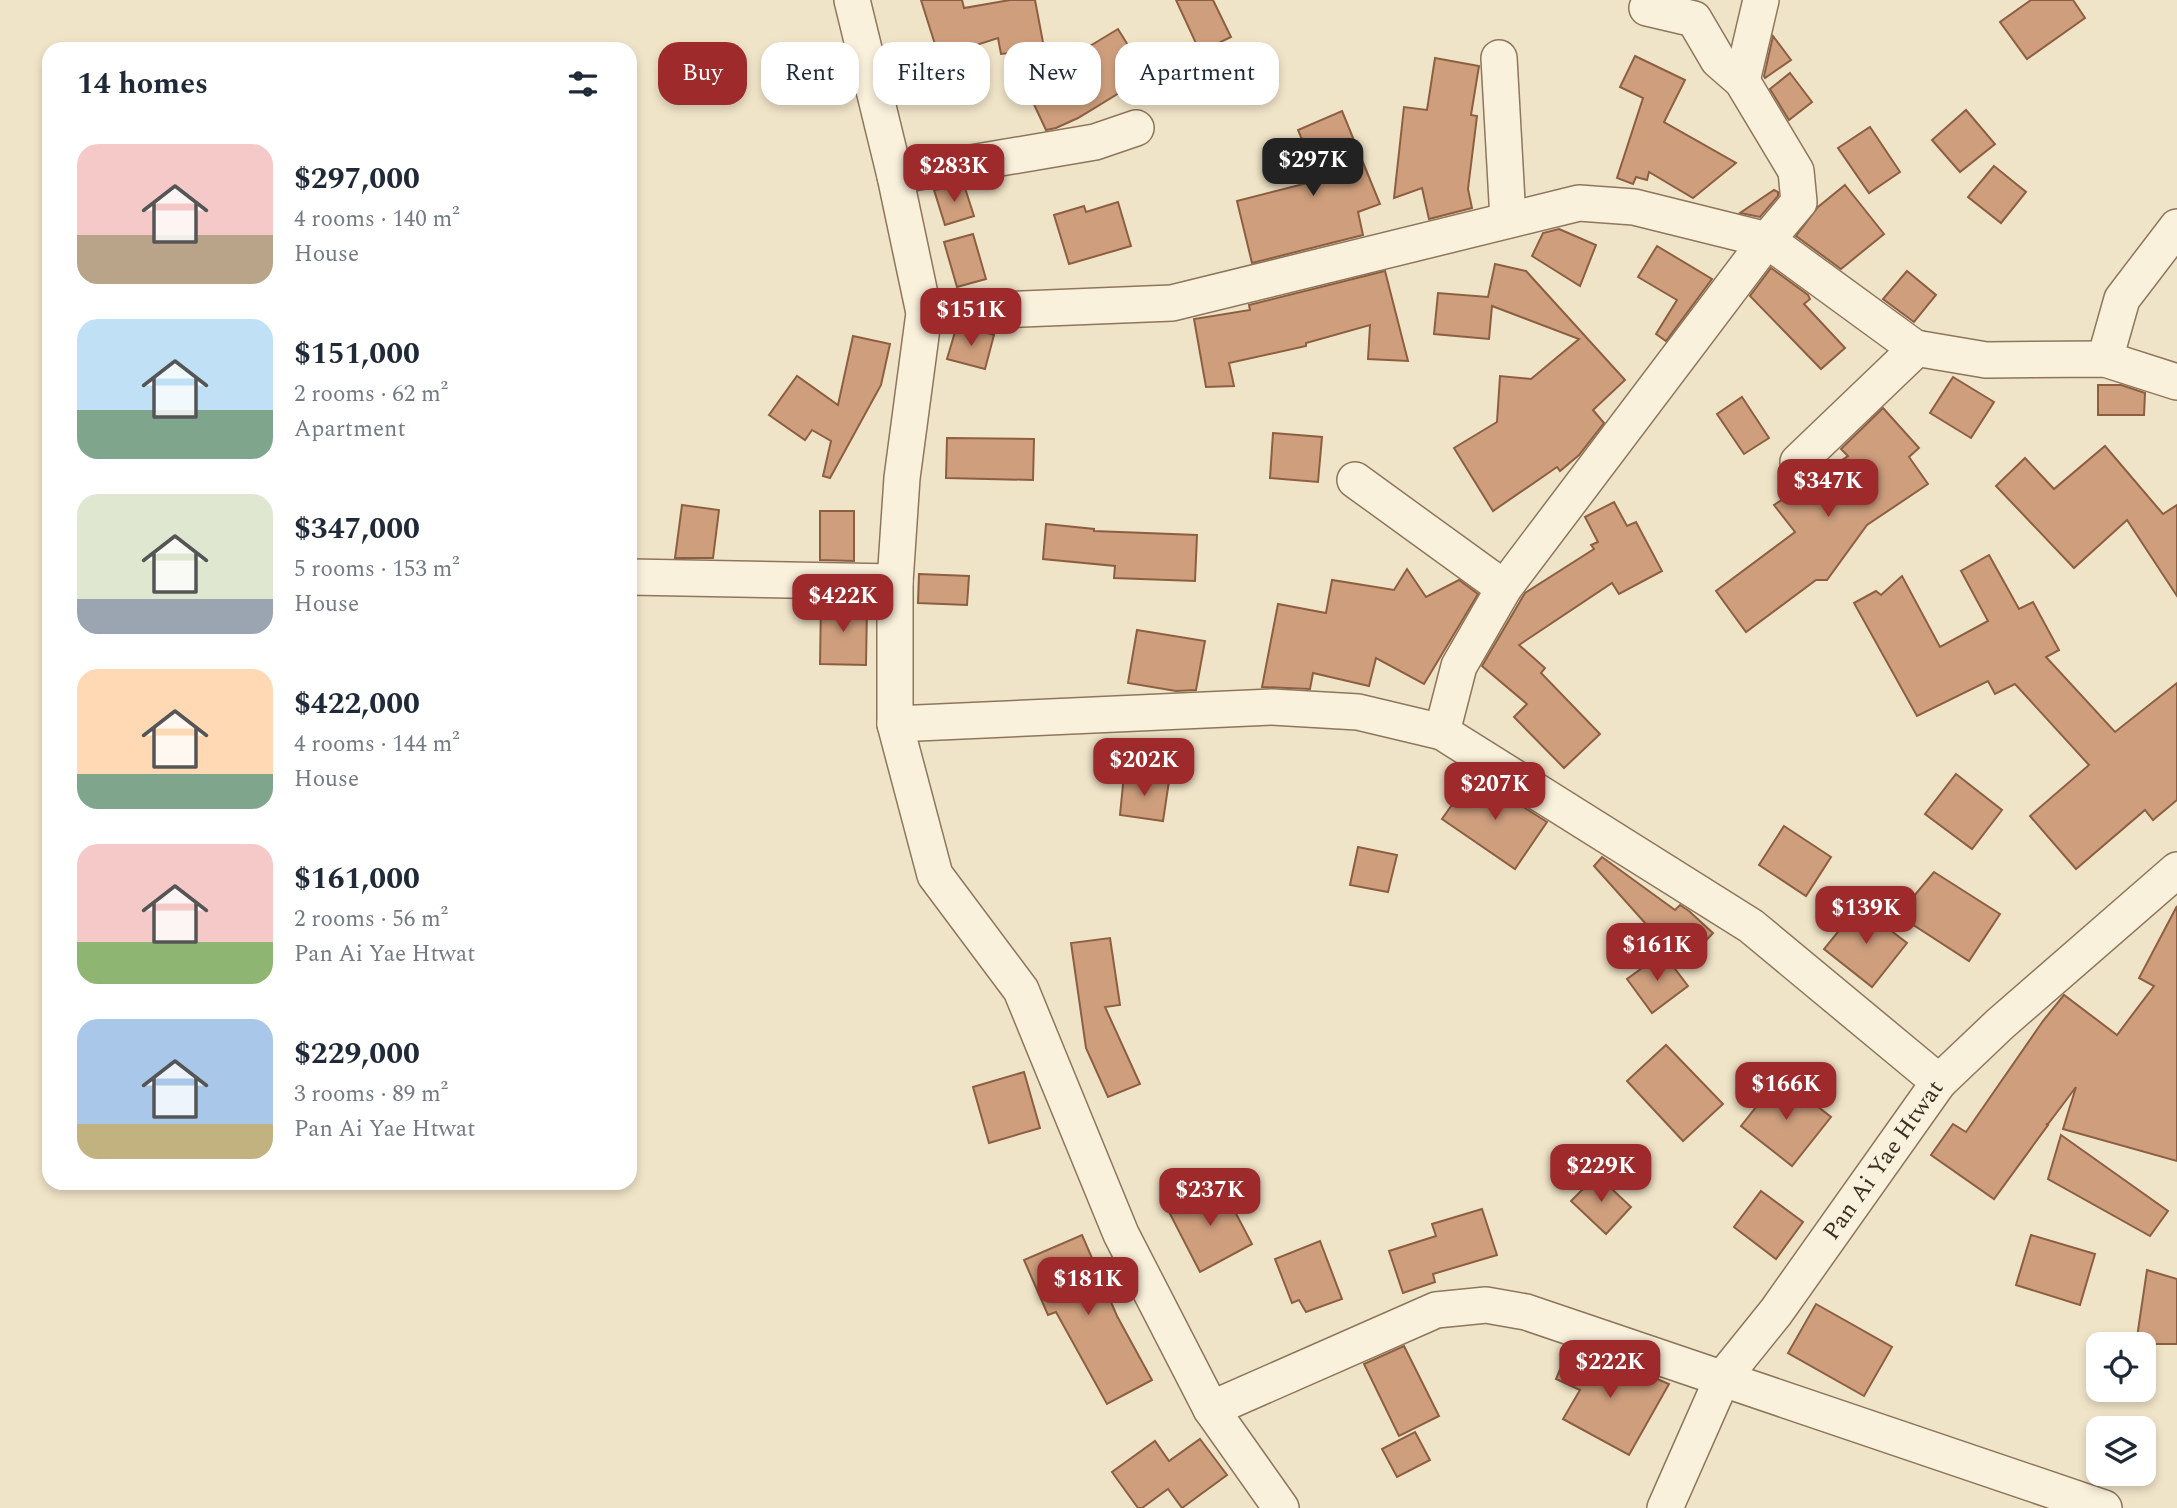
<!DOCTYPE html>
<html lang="en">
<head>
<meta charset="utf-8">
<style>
  :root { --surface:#fff; --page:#f2f2f3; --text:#1f2937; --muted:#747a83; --accent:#9e2a2b }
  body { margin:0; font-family:Spectral,serif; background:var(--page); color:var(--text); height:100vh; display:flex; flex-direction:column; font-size:26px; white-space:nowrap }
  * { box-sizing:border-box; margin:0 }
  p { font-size:23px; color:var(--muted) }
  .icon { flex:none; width:38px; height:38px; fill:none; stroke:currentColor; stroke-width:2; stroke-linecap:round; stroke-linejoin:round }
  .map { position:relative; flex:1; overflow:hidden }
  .drawer { position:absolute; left:42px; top:42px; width:595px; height:1148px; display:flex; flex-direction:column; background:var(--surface); border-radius:21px; box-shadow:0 4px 10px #0003 }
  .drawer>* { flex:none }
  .hud { position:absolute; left:658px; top:42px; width:665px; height:63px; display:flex; gap:14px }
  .buttons { position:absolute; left:2086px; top:1332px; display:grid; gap:14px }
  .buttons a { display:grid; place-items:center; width:70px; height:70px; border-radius:14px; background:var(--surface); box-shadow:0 4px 10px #0003; font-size:35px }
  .price { position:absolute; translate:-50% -60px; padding:0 16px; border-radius:14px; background:var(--accent); color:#fff; font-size:23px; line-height:46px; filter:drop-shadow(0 2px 4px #0008) }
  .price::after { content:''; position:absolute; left:50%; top:42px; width:21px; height:16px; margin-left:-10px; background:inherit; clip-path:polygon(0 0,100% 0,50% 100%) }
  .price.current { background:#222; color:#fff }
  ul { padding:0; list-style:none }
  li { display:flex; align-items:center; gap:21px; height:175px; padding:0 35px }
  li span { display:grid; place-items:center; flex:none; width:196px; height:140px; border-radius:21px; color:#555 }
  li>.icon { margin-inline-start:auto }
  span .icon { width:84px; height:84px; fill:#fffc; stroke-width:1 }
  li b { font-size:30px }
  h2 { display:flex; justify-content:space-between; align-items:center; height:84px; padding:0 35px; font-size:30px }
  .tag { padding:0 24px; border-radius:21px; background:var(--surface); box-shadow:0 4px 10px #0003; font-size:24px; line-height:63px }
  .tag.current { background:var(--accent); color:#fff }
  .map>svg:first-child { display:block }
  .building { fill:#cf9f7d; stroke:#8d5f41; stroke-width:2 }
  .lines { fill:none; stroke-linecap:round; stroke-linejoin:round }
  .minor-casing { stroke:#8d765c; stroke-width:38 }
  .minor { stroke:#faf1dc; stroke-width:35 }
  .labels { text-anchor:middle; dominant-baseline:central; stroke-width:5; stroke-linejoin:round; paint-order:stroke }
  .street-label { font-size:24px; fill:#3d2e20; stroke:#f7eed8 }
</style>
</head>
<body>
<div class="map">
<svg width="2177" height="1508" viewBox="0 0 2177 1508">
  <rect width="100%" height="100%" fill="#f0e4c8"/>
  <g class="building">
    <polygon points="921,0 962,0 964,8 1010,0 1035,0 1045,53 1058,46 1065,61 1118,29 1147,76 1078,118 1056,128 1046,130 1010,53 1001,54 998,38 939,57"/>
    <polygon points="1176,0 1213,0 1231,37 1200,52"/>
    <polygon points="2031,0 2073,0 2085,18 2027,59 2000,22"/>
    <polygon points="1773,36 1791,60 1765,78 1764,76"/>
    <polygon points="1635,56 1685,80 1664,122 1736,163 1693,198 1649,172 1647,180 1636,177 1633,184 1617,178 1643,98 1620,87"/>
    <polygon points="1435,58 1479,66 1471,115 1477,116 1468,189 1472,208 1429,219 1422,188 1394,198 1404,107 1427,110"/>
    <polygon points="1790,73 1812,102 1789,120 1770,89"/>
    <polygon points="1966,110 1995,144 1960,172 1932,140"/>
    <polygon points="1342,111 1380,204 1358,212 1363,235 1252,263 1237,201 1319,180 1298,130"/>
    <polygon points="1870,127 1900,172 1869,193 1838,148"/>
    <polygon points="1994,166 2026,192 2001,223 1968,197"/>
    <polygon points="964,185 974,216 945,225 934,190"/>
    <polygon points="1845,185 1884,234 1841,269 1796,236 1818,207"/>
    <polygon points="1774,190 1778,192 1778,196 1760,217 1740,213"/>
    <polygon points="1118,202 1131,246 1069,264 1054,215 1084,206 1086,212"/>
    <polygon points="1559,229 1596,245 1580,286 1532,256 1543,233"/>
    <polygon points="973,234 986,279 957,287 944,242"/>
    <polygon points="1657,246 1712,279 1666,341 1656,334 1677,300 1638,277"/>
    <polygon points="1495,264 1526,271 1625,380 1593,410 1604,423 1579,455 1560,471 1557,467 1493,511 1454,448 1497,422 1500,376 1531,379 1579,339 1492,306 1489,339 1434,334 1438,293 1488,297"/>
    <polygon points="1771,268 1808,295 1810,299 1804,304 1845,348 1821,369 1750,296"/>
    <polygon points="1385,271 1408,361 1368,359 1370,325 1306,343 1306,346 1229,363 1234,386 1206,387 1194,319 1250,310 1249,305"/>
    <polygon points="1907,271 1936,295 1914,322 1883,299"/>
    <polygon points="981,331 994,335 985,369 947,359 955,332"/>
    <polygon points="853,336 890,344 881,385 830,478 823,476 831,441 812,430 805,440 769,415 797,376 838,405"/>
    <polygon points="1953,377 1994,402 1971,438 1930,413"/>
    <polygon points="2098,385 2121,385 2145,393 2144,415 2098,415"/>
    <polygon points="1742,397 1769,438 1744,454 1717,414"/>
    <polygon points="1883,408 1919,448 1909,457 1928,484 1867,525 1827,580 1816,580 1746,632 1716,591 1795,532 1774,505 1848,456 1841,449"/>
    <polygon points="1273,433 1322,437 1318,482 1270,478"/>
    <polygon points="947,438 1034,439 1033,480 946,478"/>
    <polygon points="2105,446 2163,514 2177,505 2177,596 2127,520 2074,568 1996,486 2025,458 2054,489"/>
    <polygon points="1614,502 1627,526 1636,522 1662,571 1619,594 1612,583 1519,645 1545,668 1541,673 1600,734 1564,768 1514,717 1527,704 1482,666 1525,593 1594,549 1591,545 1598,542 1585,517"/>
    <polygon points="682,505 719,510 713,558 675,558"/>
    <polygon points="820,511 854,511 854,561 820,560"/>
    <polygon points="1046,524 1094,529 1094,531 1197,535 1195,581 1114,578 1115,566 1043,559"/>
    <polygon points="1989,555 2019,609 2033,602 2059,650 2046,657 2115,732 2177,683 2177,800 2153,820 2145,810 2076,869 2030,816 2089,765 2015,684 1995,694 1988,681 1917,716 1854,603 1876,591 1881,595 1902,576 1940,647 1988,621 1961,571"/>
    <polygon points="1407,569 1426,597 1459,580 1478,594 1424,684 1376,658 1369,686 1313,673 1310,689 1262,687 1278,604 1326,613 1332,580 1394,590"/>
    <polygon points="919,574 969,576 967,605 918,603"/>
    <polygon points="821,601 854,601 854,607 867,607 866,665 820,664"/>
    <polygon points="1137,630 1205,641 1196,690 1176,691 1128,683"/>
    <polygon points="1956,774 2002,810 1972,849 1925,814"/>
    <polygon points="1124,775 1169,781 1163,821 1120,815"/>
    <polygon points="1473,775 1547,822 1515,869 1442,819"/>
    <polygon points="1784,826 1831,857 1806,896 1759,865"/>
    <polygon points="1358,847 1397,855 1388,892 1350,885"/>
    <polygon points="1602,857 1675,910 1680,905 1689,911 1713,933 1686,962 1654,933 1594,866"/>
    <polygon points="1934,872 2000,914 1969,961 1898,915"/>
    <polygon points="1859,906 1907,943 1872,987 1824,949"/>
    <polygon points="2177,906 2177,1161 2063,1129 2076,1087 2048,1124 2046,1124 2048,1125 1994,1199 1931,1155 1953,1124 1966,1132 2043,1021 2064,995 2117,1035 2154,986 2139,978"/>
    <polygon points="1110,938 1120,1005 1105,1007 1140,1084 1108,1097 1086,1048 1071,943"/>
    <polygon points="1663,953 1688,986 1652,1013 1627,979"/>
    <polygon points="1666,1045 1723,1104 1683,1141 1627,1081"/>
    <polygon points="1024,1072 1040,1128 989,1143 973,1087"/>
    <polygon points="1780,1077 1831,1117 1792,1166 1741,1126"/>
    <polygon points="2061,1135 2168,1211 2150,1236 2048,1179"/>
    <polygon points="1597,1175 1631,1207 1606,1234 1571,1201"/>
    <polygon points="1221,1185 1252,1244 1200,1272 1169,1212"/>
    <polygon points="1761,1191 1803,1222 1776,1259 1734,1227"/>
    <polygon points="1482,1209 1497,1255 1433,1274 1435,1282 1403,1293 1389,1251 1436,1236 1432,1224"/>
    <polygon points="1082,1235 1117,1316 1152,1380 1107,1404 1056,1312 1048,1315 1024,1260"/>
    <polygon points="2031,1235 2095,1254 2080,1305 2016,1285"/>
    <polygon points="1320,1241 1342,1299 1306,1312 1299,1300 1292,1303 1275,1259"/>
    <polygon points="2147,1270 2177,1279 2177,1344 2136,1344"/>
    <polygon points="1816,1304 1892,1347 1864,1396 1788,1353"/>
    <polygon points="1404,1346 1439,1416 1399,1436 1364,1364"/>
    <polygon points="1569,1348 1639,1378 1641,1372 1669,1384 1629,1455 1563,1419 1580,1390 1556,1379"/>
    <polygon points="1415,1432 1430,1460 1397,1477 1382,1449"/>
    <polygon points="1200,1439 1227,1475 1182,1508 1168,1489 1142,1508 1138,1508 1112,1472 1155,1441 1169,1461"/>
  </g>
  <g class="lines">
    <defs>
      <g id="minor">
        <polyline points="852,0 895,176 924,313 902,478 895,582 895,724 935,875 1021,990 1121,1234 1211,1409 1281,1508"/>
        <polyline points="1499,58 1508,220"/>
        <polyline points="1742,81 1761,0"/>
        <polyline points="895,176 1095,142 1136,128"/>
        <polyline points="924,313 1172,303 1579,203 1634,207 1767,240 1915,348 1986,360 2105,359 2177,382"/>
        <polyline points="2105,359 2122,299 2177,227"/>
        <polyline points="1798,462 1917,348"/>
        <polyline points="1355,480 1504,588"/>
        <polyline points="630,577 895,582"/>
        <polyline points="895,724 1272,707 1358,712 1442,732 1751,926 1939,1082"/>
        <polyline points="1442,732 1459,666 1504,588 1767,240 1799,202 1796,171 1742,81 1718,60 1694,19 1647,8"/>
        <polyline points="1211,1409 1436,1310 1486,1305 1526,1312 2104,1508"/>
        <path id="s1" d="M 1665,1508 L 1722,1379 L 1776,1312 L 1939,1082 L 2000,1024 L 2177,870"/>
      </g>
    </defs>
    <use href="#minor" class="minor-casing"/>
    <use href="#minor" class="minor"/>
  </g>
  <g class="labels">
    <g class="street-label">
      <text stroke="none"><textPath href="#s1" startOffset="413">Pan Ai Yae Htwat</textPath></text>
    </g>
  </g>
</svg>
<div class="buttons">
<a><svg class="icon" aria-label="locate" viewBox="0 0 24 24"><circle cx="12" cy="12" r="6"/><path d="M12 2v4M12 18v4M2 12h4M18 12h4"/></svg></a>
<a><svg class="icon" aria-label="layers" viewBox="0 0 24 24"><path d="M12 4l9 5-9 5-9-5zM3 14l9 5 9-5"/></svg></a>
</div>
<b class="price current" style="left:1313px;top:198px">$297K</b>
<b class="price" style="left:954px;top:204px">$283K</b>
<b class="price" style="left:971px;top:348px">$151K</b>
<b class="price" style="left:1828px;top:519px">$347K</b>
<b class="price" style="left:843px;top:634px">$422K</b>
<b class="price" style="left:1144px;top:798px">$202K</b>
<b class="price" style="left:1495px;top:822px">$207K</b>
<b class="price" style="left:1866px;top:946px">$139K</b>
<b class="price" style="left:1657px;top:983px">$161K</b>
<b class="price" style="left:1786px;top:1122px">$166K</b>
<b class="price" style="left:1601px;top:1204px">$229K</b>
<b class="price" style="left:1210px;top:1228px">$237K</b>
<b class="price" style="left:1088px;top:1317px">$181K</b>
<b class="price" style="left:1610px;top:1400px">$222K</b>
<div class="hud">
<a class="tag current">Buy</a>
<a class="tag">Rent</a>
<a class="tag">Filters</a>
<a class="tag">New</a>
<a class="tag">Apartment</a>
</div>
<section class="drawer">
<h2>14 homes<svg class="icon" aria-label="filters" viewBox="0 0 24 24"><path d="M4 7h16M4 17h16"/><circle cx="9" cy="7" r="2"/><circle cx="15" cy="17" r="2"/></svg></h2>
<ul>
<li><span style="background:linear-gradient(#f6c9c9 65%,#b9a48a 0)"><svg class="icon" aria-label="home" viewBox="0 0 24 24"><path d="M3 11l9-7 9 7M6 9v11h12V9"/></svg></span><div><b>$297,000</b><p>4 rooms · 140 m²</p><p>House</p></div></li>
<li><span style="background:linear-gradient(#bfe0f5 65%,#7fa58c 0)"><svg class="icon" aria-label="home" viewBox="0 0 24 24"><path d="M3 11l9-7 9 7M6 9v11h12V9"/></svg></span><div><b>$151,000</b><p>2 rooms · 62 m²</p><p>Apartment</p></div></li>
<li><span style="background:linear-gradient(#dfe7d0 75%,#9aa5b1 0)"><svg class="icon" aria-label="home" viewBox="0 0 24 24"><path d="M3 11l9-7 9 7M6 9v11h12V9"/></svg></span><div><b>$347,000</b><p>5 rooms · 153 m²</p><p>House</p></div></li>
<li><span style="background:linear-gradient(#ffd9b3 75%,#7fa58c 0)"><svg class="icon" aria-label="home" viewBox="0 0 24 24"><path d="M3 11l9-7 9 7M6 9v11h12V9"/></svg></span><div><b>$422,000</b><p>4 rooms · 144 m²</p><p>House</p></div></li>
<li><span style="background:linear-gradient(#f6c9c9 70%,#8fb573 0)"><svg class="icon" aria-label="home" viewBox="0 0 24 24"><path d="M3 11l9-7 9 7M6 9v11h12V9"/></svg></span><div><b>$161,000</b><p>2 rooms · 56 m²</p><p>Pan Ai Yae Htwat</p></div></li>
<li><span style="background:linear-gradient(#a9c7e8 75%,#c2b280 0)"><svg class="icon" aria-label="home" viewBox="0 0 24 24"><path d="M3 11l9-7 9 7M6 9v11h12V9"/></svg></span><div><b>$229,000</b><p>3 rooms · 89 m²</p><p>Pan Ai Yae Htwat</p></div></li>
</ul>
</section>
</div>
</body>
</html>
